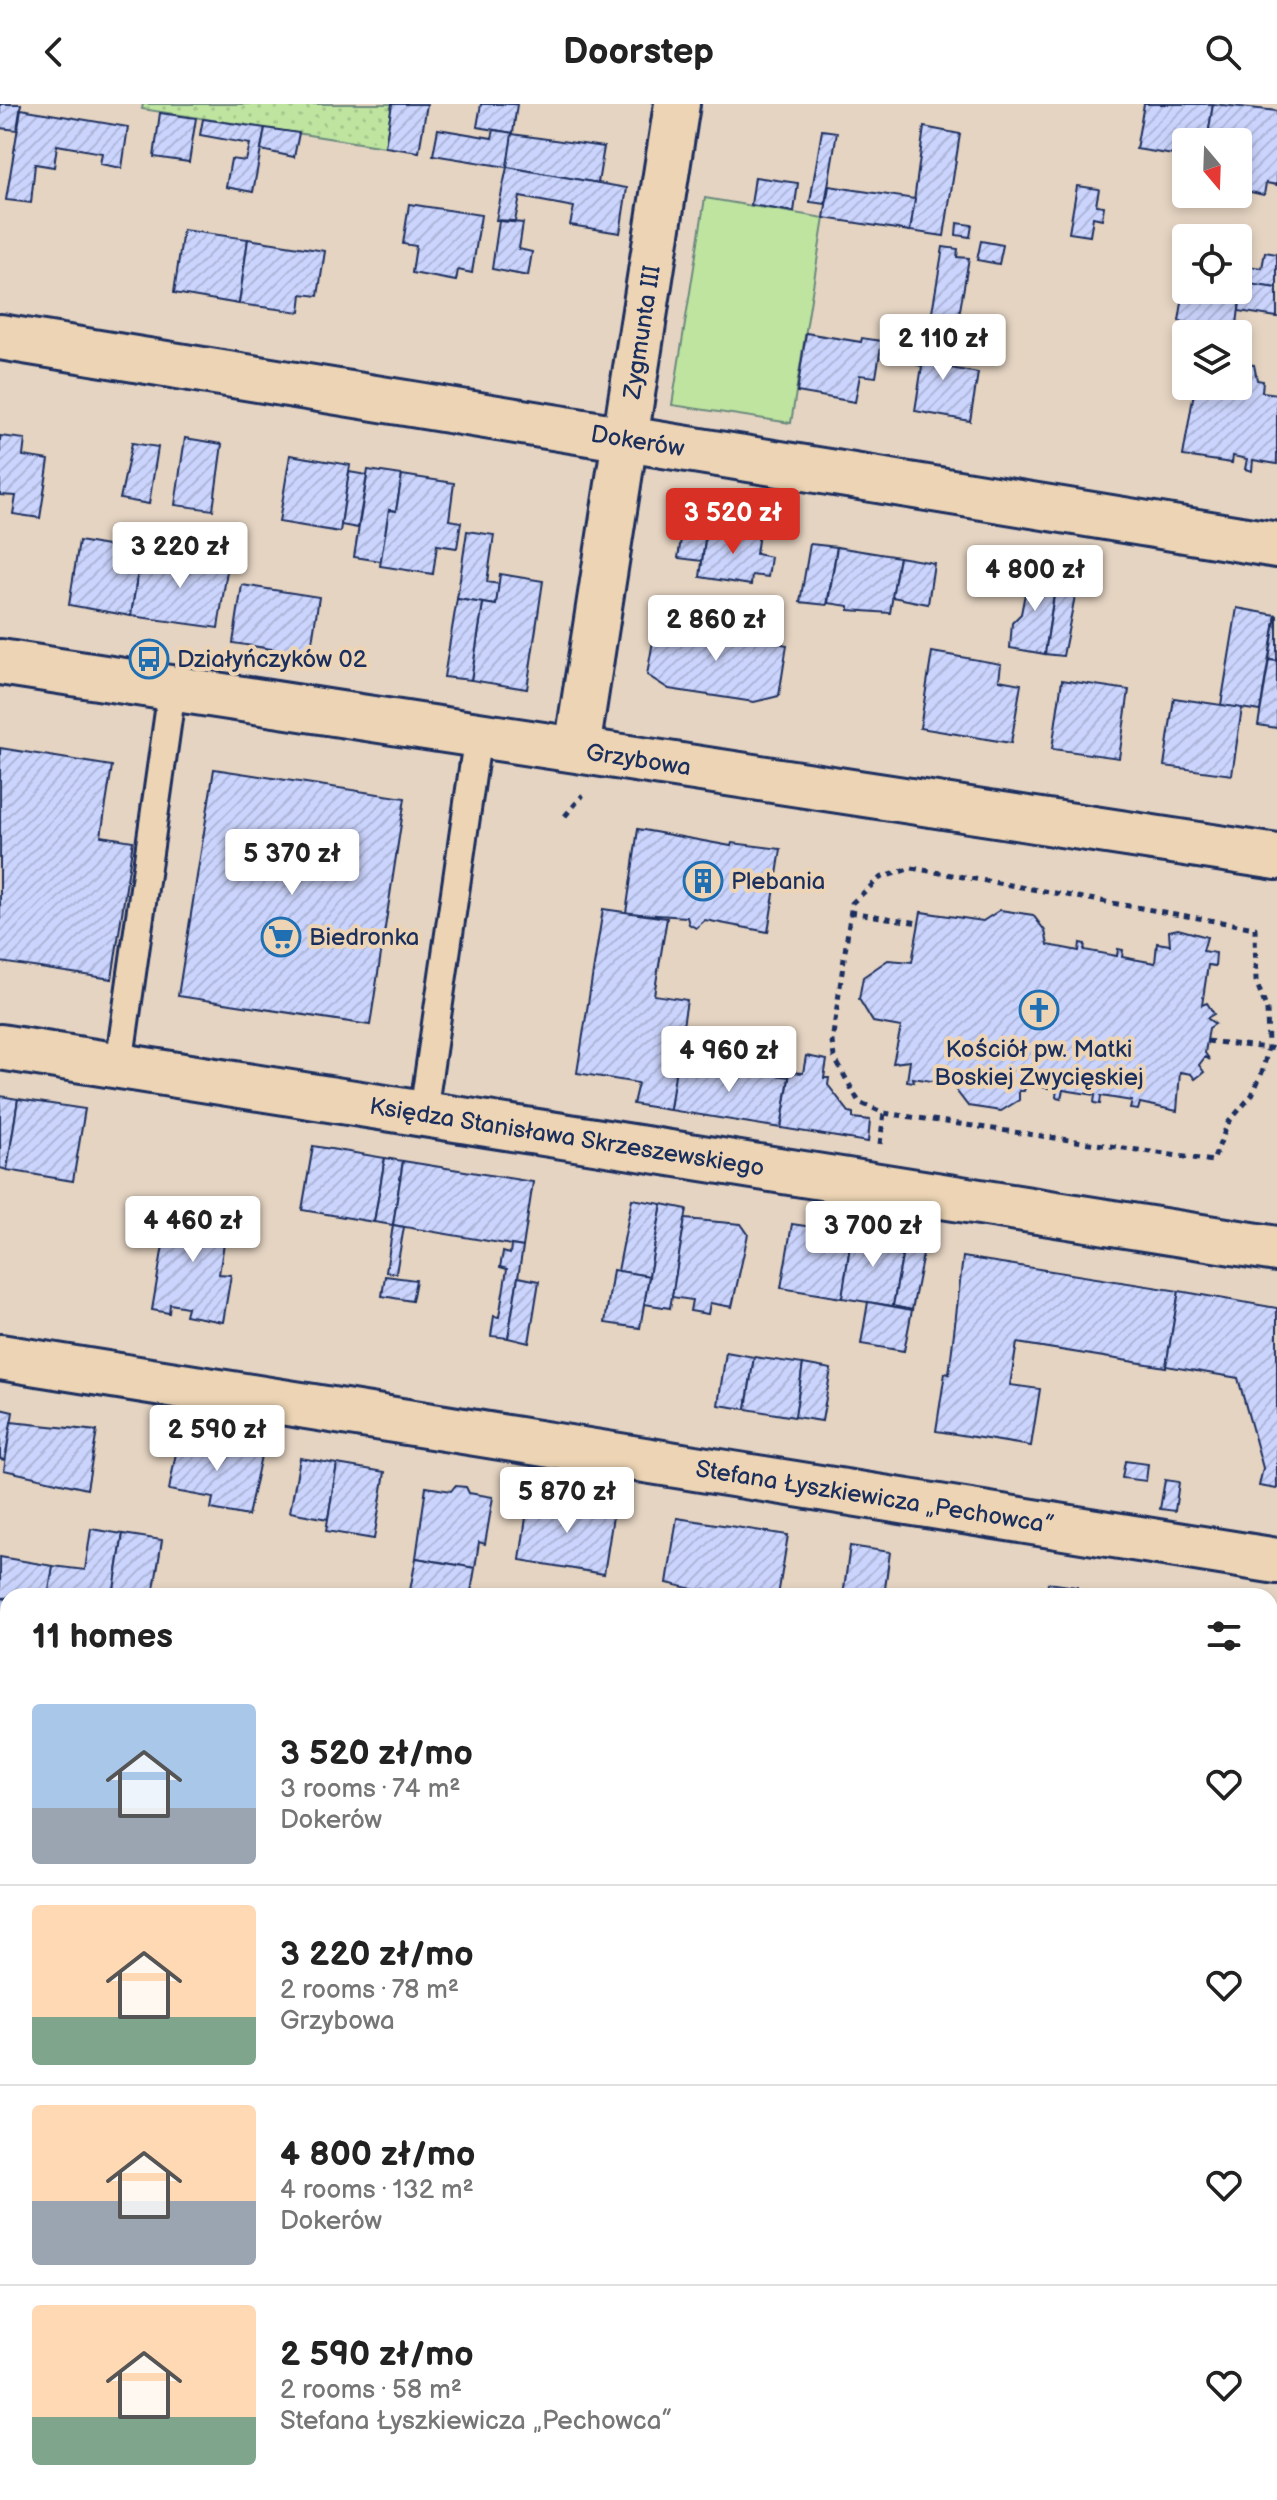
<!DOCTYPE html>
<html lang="en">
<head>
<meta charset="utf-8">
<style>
  :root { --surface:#fff; --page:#f6f6f6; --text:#222; --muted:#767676; --line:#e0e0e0; --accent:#d93025 }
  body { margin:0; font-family:"Balsamiq Sans",sans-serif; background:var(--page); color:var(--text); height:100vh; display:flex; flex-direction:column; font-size:30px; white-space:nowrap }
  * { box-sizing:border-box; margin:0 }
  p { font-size:26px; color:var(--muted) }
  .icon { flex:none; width:44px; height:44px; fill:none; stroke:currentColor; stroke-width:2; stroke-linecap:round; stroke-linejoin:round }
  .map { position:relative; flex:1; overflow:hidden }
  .panel { position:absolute; left:0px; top:1484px; width:1278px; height:912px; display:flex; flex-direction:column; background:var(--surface); border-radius:24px 24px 0 0; box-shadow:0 4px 12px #0003 }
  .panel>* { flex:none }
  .needle { width:52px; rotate:161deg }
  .tools { position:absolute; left:1172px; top:24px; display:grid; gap:16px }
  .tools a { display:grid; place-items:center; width:80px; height:80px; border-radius:8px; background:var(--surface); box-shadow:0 4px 12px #0003; font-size:40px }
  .price { position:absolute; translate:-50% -68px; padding:0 18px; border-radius:8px; background:#fff; color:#222; font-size:26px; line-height:52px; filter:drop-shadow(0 2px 4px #0008) }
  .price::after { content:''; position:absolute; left:50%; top:48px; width:24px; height:18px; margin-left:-12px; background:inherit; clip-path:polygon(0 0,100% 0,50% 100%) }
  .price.active { background:var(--accent); color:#fff }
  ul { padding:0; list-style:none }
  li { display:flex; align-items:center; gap:24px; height:200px; padding:0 32px }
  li+li { border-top:2px solid var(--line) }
  li span { display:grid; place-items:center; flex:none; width:224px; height:160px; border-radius:8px; color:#555 }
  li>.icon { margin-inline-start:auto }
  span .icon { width:96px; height:96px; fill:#fffc; stroke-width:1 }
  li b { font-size:34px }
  h2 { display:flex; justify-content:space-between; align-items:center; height:96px; padding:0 32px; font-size:34px }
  header { display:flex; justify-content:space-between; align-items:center; height:104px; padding:0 32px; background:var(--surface); font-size:36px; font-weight:700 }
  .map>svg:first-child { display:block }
  .grass { fill:#bee49f; stroke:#6c8a7e; stroke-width:2 }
  .park { fill:url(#park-dots); stroke:#6c8a7e; stroke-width:2 }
  .building { fill:url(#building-hatch); stroke:#1b2f5e; stroke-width:2 }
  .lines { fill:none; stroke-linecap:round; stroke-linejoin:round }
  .service-casing { stroke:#1b2f5e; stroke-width:32 }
  .minor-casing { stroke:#1b2f5e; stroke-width:50 }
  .tertiary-casing { stroke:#1b2f5e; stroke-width:50 }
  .path { stroke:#1b2f5e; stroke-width:5; stroke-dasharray:6 6; stroke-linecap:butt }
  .service { stroke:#ecd4b4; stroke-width:26 }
  .minor { stroke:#ecd4b4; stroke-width:44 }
  .tertiary { stroke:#ecd4b4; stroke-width:44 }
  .labels { text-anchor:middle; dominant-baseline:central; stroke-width:8; stroke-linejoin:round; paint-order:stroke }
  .street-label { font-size:24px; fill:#1b2f5e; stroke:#ecd4b4 }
  .poi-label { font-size:24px; fill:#1b2f5e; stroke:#ecd4b4; text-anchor:start }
</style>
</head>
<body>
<header><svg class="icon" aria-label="back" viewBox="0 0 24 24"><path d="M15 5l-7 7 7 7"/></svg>Doorstep<svg class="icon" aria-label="search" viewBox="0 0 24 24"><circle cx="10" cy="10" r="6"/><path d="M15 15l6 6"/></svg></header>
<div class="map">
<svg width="1277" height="2396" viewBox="0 0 1277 2396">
  <defs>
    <pattern id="park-dots" width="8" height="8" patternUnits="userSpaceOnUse" patternTransform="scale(2)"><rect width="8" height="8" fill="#bee49f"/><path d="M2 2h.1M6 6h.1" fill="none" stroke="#a3c48b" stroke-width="1.8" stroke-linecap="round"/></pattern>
    <pattern id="building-hatch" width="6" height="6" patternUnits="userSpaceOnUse" patternTransform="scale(2)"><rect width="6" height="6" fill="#cbd4fc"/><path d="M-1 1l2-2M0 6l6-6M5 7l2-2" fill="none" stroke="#aeb6da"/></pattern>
  </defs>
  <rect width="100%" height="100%" fill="#e5d4c2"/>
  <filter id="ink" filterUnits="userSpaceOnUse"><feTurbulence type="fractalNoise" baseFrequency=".0125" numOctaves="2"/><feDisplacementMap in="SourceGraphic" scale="16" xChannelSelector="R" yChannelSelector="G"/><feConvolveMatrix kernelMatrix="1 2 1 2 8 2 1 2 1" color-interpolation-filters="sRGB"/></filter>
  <g filter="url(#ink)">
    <g class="grass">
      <polygon points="705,94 824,114 791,319 672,301"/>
      <polygon points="222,2388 440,2388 410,2396 220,2396"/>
    </g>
    <polygon class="park" points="143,0 392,0 385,43 142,5"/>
    <g class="building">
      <polygon points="0,0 21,0 17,26 0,24"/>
      <polygon points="392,0 427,0 419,48 385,43"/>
      <polygon points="481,0 517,0 513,29 477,23"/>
      <polygon points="1144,0 1213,0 1207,38 1186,38 1186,53 1136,45"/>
      <polygon points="1213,0 1277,7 1277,81 1266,79 1264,91 1242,86 1244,76 1238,75 1238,38 1207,38"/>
      <polygon points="21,5 128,23 122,64 100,60 102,49 57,41 54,63 35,60 31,99 6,96"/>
      <polygon points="160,9 196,14 189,58 154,53"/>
      <polygon points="203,15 265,24 253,88 226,83 231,55 246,57 250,40 200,31"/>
      <polygon points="924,23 960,30 944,132 910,127"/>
      <polygon points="265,24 299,29 294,53 261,46"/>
      <polygon points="438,25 492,34 494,26 513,29 507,63 433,51"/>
      <polygon points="822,26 837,28 825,100 810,98"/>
      <polygon points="512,30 604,43 598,79 507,63"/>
      <polygon points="507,63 627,84 620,129 570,121 574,103 520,93 515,117 496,116"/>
      <polygon points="755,73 798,79 794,108 751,101"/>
      <polygon points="829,82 915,95 910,127 824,114"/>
      <polygon points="1077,82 1099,85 1096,101 1104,102 1102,115 1093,113 1090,132 1069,129"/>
      <polygon points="409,100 481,111 472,169 458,166 456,177 412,169 416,142 403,140"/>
      <polygon points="499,117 523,119 519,145 532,148 528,172 492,165"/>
      <polygon points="957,119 972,121 970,133 956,131"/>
      <polygon points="183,126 248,135 239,200 174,189"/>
      <polygon points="248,135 325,147 318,192 302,190 300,208 239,200"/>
      <polygon points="981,137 1003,141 999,160 977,156"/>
      <polygon points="943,143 958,145 957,153 969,154 955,235 928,232"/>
      <polygon points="1265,148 1277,150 1277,184 1238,179 1238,161 1262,164"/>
      <polygon points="1186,174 1186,186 1238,186 1238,179 1242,179 1236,229 1179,217"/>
      <polygon points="1242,179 1277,184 1277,213 1239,207"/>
      <polygon points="923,227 929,228 928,232 951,235 945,263 978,269 970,317 915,307 922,262 917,261"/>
      <polygon points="806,229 861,238 862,234 882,237 876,273 860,271 855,298 797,288"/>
      <polygon points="1238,259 1254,261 1257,276 1263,277 1262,288 1277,290 1277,360 1253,356 1252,367 1245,365 1247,355 1233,352 1232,359 1183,352 1195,282 1238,282"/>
      <polygon points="0,332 25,335 23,352 49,356 40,414 13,410 16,392 0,391"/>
      <polygon points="185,334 222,340 213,406 175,401"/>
      <polygon points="132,339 158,343 149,400 120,395"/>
      <polygon points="290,351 350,361 340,428 279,418"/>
      <polygon points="368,366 402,371 396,407 389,406 381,457 354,453"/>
      <polygon points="349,368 367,371 358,424 341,421"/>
      <polygon points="402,371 454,379 449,416 461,418 457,444 437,441 433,470 380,462 389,406 396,407"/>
      <polygon points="685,410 712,414 711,422 707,422 702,457 678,454"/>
      <polygon points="707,422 759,429 756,450 771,453 768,473 752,471 751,481 700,473"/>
      <polygon points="467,427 494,431 487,478 499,480 496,501 457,495"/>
      <polygon points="79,437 141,448 131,512 69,501"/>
      <polygon points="810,440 837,443 827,501 800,498"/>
      <polygon points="837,443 899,453 890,509 849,506 849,502 828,499"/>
      <polygon points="979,444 1011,449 1006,488 973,484"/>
      <polygon points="141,448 228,460 218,524 131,512"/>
      <polygon points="899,453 934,459 928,500 892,493"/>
      <polygon points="1030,464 1057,469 1045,550 1010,544 1012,519 1021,510"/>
      <polygon points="500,470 543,477 527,585 471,576 483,499 496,501"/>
      <polygon points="1056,479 1077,482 1063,552 1045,550"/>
      <polygon points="242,481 319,493 310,551 233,539"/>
      <polygon points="457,495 483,499 471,576 444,573"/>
      <polygon points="1237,504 1276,511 1260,607 1221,601"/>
      <polygon points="1276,511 1277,512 1277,557 1269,556"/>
      <polygon points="656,520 687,524 687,520 787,541 779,592 754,598 669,585 647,571"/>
      <polygon points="932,548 1001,560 999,576 1021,580 1011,639 920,624"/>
      <polygon points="1269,556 1277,557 1277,624 1258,621"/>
      <polygon points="1062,576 1129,586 1119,654 1052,645"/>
      <polygon points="1174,594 1242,604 1232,671 1164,662"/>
      <polygon points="0,644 112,662 101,732 133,737 112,875 0,858"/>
      <polygon points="214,665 405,694 370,921 178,892"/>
      <polygon points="638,725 731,742 732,739 781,745 768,828 705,816 696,824 689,820 687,813 626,809"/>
      <polygon points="603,805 667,814 654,891 687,896 670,1006 633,1000 638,979 577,969"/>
      <polygon points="1000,806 1033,811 1045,827 1048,841 1079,847 1080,839 1085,840 1084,846 1117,852 1118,845 1123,846 1122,853 1155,859 1157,839 1170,841 1169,827 1178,825 1207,833 1203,847 1216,849 1215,862 1208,861 1202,901 1207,899 1214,910 1207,914 1215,920 1209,924 1205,949 1210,956 1205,953 1199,961 1204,968 1195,975 1191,970 1180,968 1177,1007 1140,999 1138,1006 1130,1005 1132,997 1101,992 1100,1000 1094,999 1095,991 1063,986 1061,994 1056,993 1057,985 1026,981 1024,987 1019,987 1019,996 1001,1007 968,1002 955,985 956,981 913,974 914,978 907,977 910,957 893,959 901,923 873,918 859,895 863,873 888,856 912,858 921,808 983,817"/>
      <polygon points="806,952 827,956 824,974 829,974 828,981 849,1008 853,1009 853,1014 870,1016 868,1038 781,1024 790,968 803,969"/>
      <polygon points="677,956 789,973 781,1024 670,1006"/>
      <polygon points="0,992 18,995 7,1066 0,1064"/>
      <polygon points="18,995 85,1005 73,1077 7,1066"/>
      <polygon points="313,1042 385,1054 374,1118 302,1106"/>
      <polygon points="385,1054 403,1057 393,1121 374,1118"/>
      <polygon points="403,1057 533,1078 523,1143 393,1121"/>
      <polygon points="632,1095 662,1100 649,1172 618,1167"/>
      <polygon points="170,1100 229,1109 219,1170 231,1171 223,1218 185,1211 187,1203 170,1200 169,1209 152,1206"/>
      <polygon points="662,1100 687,1105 670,1204 644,1200"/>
      <polygon points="685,1115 741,1120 748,1130 732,1203 710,1199 708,1210 690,1207 692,1196 672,1193"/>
      <polygon points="792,1120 852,1129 842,1194 781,1184"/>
      <polygon points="393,1121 404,1123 396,1169 386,1168"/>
      <polygon points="852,1129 905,1137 893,1202 842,1194"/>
      <polygon points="905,1137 925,1140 912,1206 893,1202"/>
      <polygon points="511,1141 523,1143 508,1234 491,1232 494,1212 499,1213 507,1165 500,1163 503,1148 510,1150"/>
      <polygon points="963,1153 1179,1187 1166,1263 1017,1239 1010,1281 1040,1285 1031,1342 936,1327 945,1269 949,1270"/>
      <polygon points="613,1166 649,1172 640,1224 605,1219"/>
      <polygon points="385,1172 416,1176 412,1197 382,1192"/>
      <polygon points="518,1173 539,1177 529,1239 508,1234"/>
      <polygon points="1179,1187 1277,1204 1277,1385 1259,1382 1263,1364 1238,1274 1166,1262"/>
      <polygon points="868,1198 912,1206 904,1247 861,1240"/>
      <polygon points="726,1248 754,1253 746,1305 718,1301"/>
      <polygon points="754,1253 803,1260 795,1313 746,1305"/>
      <polygon points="803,1260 831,1265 822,1317 795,1313"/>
      <polygon points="0,1305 13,1308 5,1356 0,1355"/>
      <polygon points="11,1318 97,1327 87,1385 4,1366"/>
      <polygon points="179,1333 206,1337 206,1334 262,1347 248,1412 211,1405 213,1394 169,1386"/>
      <polygon points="300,1354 337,1360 328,1415 290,1408"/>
      <polygon points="1125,1357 1148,1360 1146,1377 1122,1374"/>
      <polygon points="337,1360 385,1368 374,1435 326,1427"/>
      <polygon points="1165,1376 1179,1378 1175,1407 1160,1405"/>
      <polygon points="455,1382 466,1383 469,1389 493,1393 485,1440 479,1438 475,1464 416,1454 426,1383 451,1387"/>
      <polygon points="529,1392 614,1406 604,1470 520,1456"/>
      <polygon points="677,1414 788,1431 778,1492 738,1492 705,1485 705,1488 667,1479"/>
      <polygon points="91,1425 123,1430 113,1492 48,1492 53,1462 85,1466"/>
      <polygon points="123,1430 162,1436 153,1492 113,1492"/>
      <polygon points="850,1442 890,1448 884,1492 843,1492"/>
      <polygon points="0,1453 53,1462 48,1492 0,1494"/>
      <polygon points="416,1454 475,1464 471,1488 478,1489 477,1492 409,1492"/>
      <polygon points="1048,1479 1077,1483 1076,1492 1046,1492"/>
      <polygon points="0,1494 8,1495 8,1532 0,1530"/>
      <polygon points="1270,1508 1277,1509 1271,1564 1270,1564"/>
      <polygon points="0,1530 8,1532 8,1562 0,1561"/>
      <polygon points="0,1561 8,1562 8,1606 0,1604"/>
      <polygon points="1270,1832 1277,1833 1277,1881 1270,1880"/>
      <polygon points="1277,2125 1277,2161 1270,2162 1270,2126"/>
      <polygon points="1277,2275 1277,2333 1270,2335 1270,2277"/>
      <polygon points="83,2388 150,2388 151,2392 144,2396 84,2396"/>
      <polygon points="783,2388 836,2388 838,2396 781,2396 779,2389"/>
      <polygon points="836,2388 913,2388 915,2396 838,2396"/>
      <polygon points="1108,2388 1111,2396 1023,2396 1054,2388"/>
      <polygon points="1214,2388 1243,2388 1245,2396 1216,2396"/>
    </g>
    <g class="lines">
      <defs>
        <g id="service">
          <polyline points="119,961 172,586"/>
          <polyline points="423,1009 478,630"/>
        </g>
        <g id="minor">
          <path id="s1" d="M 0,233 L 1277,441"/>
          <path id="s2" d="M 577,645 L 677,0"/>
          <path id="s3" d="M 0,943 L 1277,1145"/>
          <path id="s4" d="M 0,1253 L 1277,1457"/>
          <polyline points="0,1734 8,1735"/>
          <polyline points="1270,1938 1277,1939"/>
          <polyline points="1270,2198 1277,2196"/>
          <polyline points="0,2220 8,2221"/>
          <polyline points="0,2259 8,2342"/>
          <polyline points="12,2388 13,2396"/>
          <polyline points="525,2396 556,2388"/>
        </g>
        <g id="tertiary">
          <path id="s5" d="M 0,558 L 1277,753"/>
        </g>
      </defs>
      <use href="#service" class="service-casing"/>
      <use href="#minor" class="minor-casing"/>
      <use href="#tertiary" class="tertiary-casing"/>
      <g class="path">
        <polyline points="565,712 583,691"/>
        <polygon points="912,764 1255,824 1256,877 1267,906 1268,943 1263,966 1252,991 1228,1019 1213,1057 884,1009 859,998 834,953 832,938 852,799 880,774"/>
        <polyline points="850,808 919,819"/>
        <polyline points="1207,937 1277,945"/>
        <polyline points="880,1040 884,1009"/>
      </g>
      <use href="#service" class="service"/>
      <use href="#minor" class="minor"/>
      <use href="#tertiary" class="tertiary"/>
    </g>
  </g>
  <defs>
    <symbol id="bus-ring" viewBox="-11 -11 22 22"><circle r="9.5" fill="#ecd4b4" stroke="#1f6fb2" stroke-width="1.5"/><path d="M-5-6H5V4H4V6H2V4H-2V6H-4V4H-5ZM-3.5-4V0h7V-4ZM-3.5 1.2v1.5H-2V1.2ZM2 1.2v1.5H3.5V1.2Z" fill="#1f6fb2"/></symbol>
    <symbol id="building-ring" viewBox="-11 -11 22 22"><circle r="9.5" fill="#ecd4b4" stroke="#1f6fb2" stroke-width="1.5"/><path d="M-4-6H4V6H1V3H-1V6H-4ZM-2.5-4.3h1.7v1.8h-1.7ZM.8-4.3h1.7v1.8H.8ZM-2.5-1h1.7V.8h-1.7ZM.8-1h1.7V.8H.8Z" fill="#1f6fb2"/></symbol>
    <symbol id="supermarket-ring" viewBox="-11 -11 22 22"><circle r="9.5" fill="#ecd4b4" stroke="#1f6fb2" stroke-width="1.5"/><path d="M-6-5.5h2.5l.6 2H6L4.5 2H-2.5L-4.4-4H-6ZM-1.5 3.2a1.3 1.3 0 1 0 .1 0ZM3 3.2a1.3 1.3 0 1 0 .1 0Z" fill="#1f6fb2"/></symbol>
    <symbol id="church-ring" viewBox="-11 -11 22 22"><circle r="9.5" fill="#ecd4b4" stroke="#1f6fb2" stroke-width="1.5"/><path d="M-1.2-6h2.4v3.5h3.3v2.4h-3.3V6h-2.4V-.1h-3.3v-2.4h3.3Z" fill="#1f6fb2"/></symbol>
  </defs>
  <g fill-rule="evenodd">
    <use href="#bus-ring" x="127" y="533" width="44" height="44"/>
    <use href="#building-ring" x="681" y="755" width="44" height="44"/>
    <use href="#supermarket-ring" x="259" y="811" width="44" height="44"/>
    <use href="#church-ring" x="1017" y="884" width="44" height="44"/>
  </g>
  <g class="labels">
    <g class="street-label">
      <text stroke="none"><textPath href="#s2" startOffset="422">Zygmunta III</textPath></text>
      <text stroke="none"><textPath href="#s1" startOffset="646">Dokerów</textPath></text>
      <text stroke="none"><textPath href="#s5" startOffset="646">Grzybowa</textPath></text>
      <text stroke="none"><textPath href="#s3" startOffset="574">Księdza Stanisława Skrzeszewskiego</textPath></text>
      <text stroke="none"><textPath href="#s4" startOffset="886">Stefana Łyszkiewicza „Pechowca”</textPath></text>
    </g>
    <g class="poi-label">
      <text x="177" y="555">Działyńczyków 02</text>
      <text x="731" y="777">Plebania</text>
      <text x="309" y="833">Biedronka</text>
      <text x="1039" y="945" text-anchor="middle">Kościół pw. Matki<tspan x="1039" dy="28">Boskiej Zwycięskiej</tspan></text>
    </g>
  </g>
</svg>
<div class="tools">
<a><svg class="needle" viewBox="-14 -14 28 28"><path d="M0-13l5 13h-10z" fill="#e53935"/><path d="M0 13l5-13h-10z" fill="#767676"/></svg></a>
<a><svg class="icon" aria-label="locate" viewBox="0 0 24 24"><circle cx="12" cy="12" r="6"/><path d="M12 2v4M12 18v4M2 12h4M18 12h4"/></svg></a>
<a><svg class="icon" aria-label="layers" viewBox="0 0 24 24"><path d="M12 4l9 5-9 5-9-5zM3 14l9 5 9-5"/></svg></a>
</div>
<b class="price" style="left:943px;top:278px">2 110 zł</b>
<b class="price active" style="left:733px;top:452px">3 520 zł</b>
<b class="price" style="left:180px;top:486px">3 220 zł</b>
<b class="price" style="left:1035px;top:509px">4 800 zł</b>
<b class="price" style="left:716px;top:559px">2 860 zł</b>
<b class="price" style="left:292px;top:793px">5 370 zł</b>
<b class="price" style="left:729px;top:990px">4 960 zł</b>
<b class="price" style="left:193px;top:1160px">4 460 zł</b>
<b class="price" style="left:873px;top:1165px">3 700 zł</b>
<b class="price" style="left:217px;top:1369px">2 590 zł</b>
<b class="price" style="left:567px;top:1431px">5 870 zł</b>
<section class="panel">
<h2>11 homes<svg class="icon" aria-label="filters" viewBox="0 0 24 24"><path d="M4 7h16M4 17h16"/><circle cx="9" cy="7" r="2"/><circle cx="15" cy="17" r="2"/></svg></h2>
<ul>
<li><span style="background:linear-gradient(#a9c7e8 65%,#9aa5b1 0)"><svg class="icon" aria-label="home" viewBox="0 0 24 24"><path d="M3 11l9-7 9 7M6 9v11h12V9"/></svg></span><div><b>3 520 zł/mo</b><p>3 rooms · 74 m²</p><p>Dokerów</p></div><svg class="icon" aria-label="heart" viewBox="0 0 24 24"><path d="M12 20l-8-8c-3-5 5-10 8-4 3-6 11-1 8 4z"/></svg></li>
<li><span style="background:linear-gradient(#ffd9b3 70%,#7fa58c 0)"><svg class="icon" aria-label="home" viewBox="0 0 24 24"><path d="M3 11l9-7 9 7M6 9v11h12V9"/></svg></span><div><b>3 220 zł/mo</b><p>2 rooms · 78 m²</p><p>Grzybowa</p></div><svg class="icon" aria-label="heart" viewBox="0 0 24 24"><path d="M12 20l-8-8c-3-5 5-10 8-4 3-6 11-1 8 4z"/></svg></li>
<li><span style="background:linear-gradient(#ffd9b3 60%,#9aa5b1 0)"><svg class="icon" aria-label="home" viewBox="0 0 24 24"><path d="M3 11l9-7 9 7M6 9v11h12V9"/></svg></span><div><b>4 800 zł/mo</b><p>4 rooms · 132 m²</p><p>Dokerów</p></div><svg class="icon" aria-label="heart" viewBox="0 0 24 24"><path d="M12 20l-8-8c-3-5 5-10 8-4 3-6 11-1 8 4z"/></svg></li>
<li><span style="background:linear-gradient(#ffd9b3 70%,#7fa58c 0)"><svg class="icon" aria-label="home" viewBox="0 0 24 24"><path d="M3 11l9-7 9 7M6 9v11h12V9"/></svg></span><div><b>2 590 zł/mo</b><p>2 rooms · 58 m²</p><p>Stefana Łyszkiewicza „Pechowca”</p></div><svg class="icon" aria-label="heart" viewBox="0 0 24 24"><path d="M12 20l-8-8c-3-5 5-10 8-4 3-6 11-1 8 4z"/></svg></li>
</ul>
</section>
</div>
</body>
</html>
